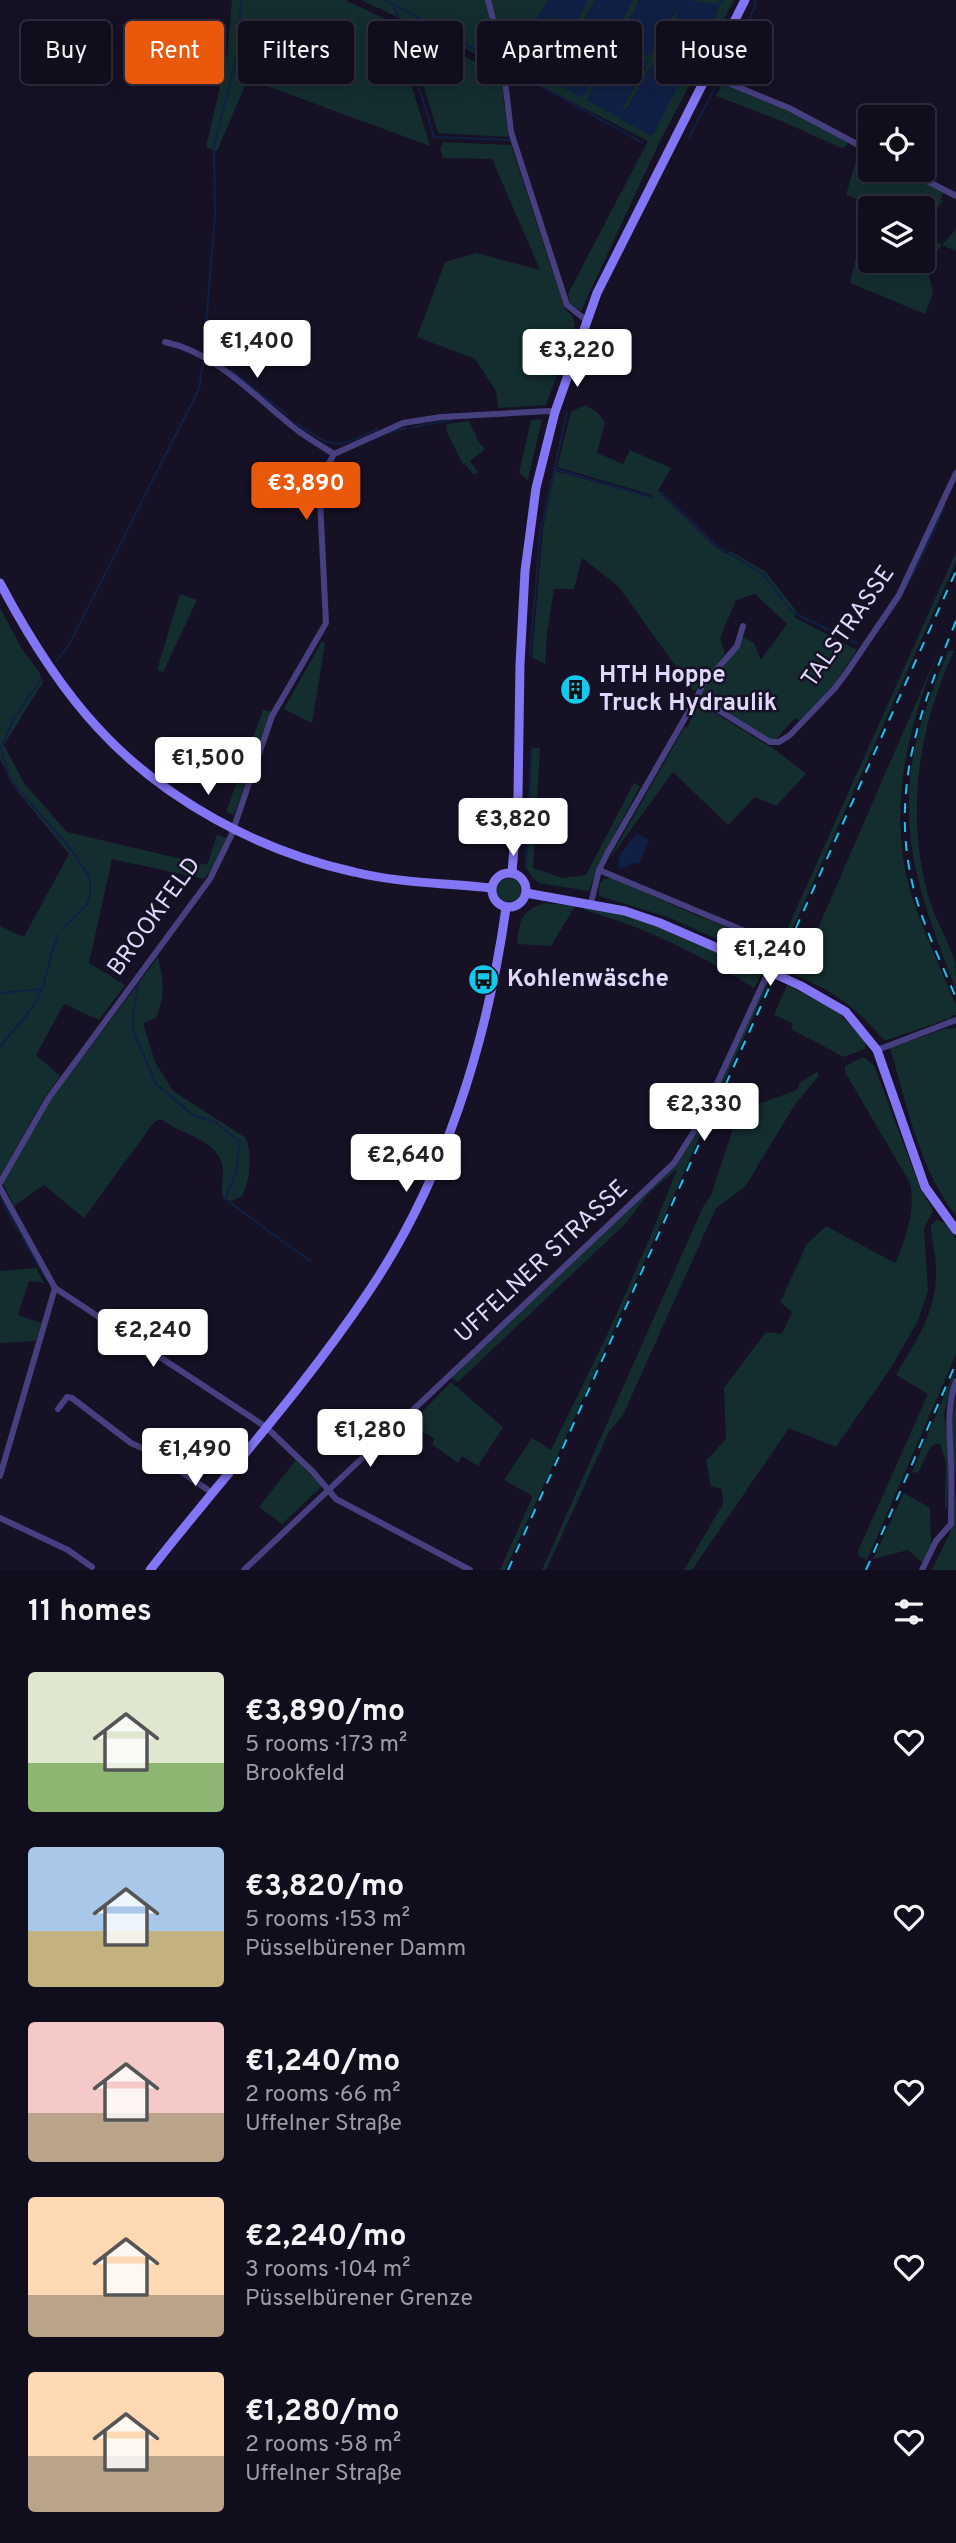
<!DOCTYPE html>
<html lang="en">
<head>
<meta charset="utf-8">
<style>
  :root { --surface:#100d1c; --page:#1e1b29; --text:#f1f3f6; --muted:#9c9ca3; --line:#302d3b; --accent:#ea580c }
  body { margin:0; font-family:Overpass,sans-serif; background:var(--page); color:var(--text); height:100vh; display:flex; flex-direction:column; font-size:26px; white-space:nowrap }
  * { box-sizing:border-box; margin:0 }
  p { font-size:23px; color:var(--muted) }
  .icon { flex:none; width:38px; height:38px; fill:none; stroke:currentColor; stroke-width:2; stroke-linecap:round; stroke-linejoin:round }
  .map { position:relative; height:1570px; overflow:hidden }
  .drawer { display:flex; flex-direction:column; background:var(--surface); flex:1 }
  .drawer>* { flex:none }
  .hud { position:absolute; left:21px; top:21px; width:915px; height:63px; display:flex; gap:14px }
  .buttons { position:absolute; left:858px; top:105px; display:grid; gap:14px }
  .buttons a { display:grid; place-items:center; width:77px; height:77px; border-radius:7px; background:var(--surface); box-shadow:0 4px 18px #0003,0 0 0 2px var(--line); font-size:35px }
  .price { position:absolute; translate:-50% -60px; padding:0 16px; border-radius:7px; background:#fff; color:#222; font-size:23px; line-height:46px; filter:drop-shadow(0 2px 4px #0008) }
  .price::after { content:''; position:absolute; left:50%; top:42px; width:21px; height:16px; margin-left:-10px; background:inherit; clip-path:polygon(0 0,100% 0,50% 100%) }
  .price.on { background:var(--accent); color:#fff }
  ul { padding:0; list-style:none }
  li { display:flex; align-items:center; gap:21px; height:175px; padding:0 28px }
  li span { display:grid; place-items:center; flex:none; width:196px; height:140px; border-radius:7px; color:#555 }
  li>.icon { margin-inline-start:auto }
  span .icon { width:84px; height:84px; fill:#fffc; stroke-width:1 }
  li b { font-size:30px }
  h2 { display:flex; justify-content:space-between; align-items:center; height:84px; padding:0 28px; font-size:30px }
  .tag { padding:0 24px; border-radius:7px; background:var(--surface); box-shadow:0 4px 18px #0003,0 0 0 2px var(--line); font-size:24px; line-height:63px }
  .tag.on { background:var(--accent); color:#fff }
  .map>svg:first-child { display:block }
  .green { fill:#142e2f }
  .water { fill:#102045 }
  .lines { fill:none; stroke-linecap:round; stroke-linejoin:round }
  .stream { stroke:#102045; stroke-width:2 }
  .street { stroke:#474080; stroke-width:6 }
  .secondary { stroke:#8376f5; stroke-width:9 }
  .rail { stroke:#13c7ed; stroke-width:2; stroke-dasharray:10 9; stroke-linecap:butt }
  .secondary-bridge { stroke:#8376f5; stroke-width:9 }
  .labels { text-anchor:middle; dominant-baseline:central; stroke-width:5; stroke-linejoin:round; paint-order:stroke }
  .street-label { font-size:24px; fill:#dfd8fc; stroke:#161125 }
  .poi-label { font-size:24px; font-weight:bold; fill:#dfd8fc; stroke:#161125; text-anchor:start }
</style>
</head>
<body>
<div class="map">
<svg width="956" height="1570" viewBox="0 0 956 1570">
  <rect width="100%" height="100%" fill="#161125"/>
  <g class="green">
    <polygon points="232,0 345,0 392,22 430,146 248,79 217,151 206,147 227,56"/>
    <polygon points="361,0 548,0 520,50 518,61 580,97 605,55 608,55 608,60 587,100 651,135 655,131 682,76 656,65 651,66 625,111 622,109 646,67 641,57 578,36 555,74 551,69 569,35 568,32 546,25 544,21 549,18 572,28 588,0 595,0 580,28 646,55 678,8 680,10 656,57 685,69 715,5 688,0 734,0 660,141 581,311 570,304 568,294 648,141 502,66"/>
    <polygon points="633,0 639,0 621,37 615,38 616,31"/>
    <polygon points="406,29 503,75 503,94 508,137 438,133"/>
    <polygon points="722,84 788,111 847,142 847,146 841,148 784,122 716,96"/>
    <polygon points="443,142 511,145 565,309 572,316 575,325 546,405 498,408 496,391 475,359 417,337 445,262 476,253 540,270 492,159 443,158 440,149"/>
    <polygon points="864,151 870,154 870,170 901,170 944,192 940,200 943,201 922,227 922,208 870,208 870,261 922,261 922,232 942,245 956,229 956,251 942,245 927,264 933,293 925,314 850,283 859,244 864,202 846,195 857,157 860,158"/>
    <polygon points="585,405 596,411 605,422 597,453 623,464 630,450 671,468 658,491 713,545 726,554 730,551 765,571 797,612 794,617 857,650 834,685 799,721 795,718 778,737 771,741 701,696 704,688 742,636 754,643 761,660 787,624 755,594 736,600 720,638 725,654 694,692 618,586 582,558 574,589 554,589 547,633 545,664 532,658 543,529 555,471 653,498 652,495 557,467 571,412"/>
    <polygon points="542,419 528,480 519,473 531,420"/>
    <polygon points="469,421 479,443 485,449 470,461 478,472 474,475 465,464 463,465 446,430 447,424"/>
    <polygon points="956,552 956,562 568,1432 505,1570 500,1570 532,1498 531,1495 504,1480 532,1438 551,1450 608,1333 649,1240 677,1169 648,1194 626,1223 458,1382 451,1377 680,1158 766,982 777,951 777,945 772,940 781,943"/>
    <polygon points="180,594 197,600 163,672 157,670"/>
    <polygon points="0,608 22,649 39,672 43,682 4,745 24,783 67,832 207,865 217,835 227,838 213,867 204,879 112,859 89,963 125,985 99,1020 64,1004 36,1055 60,1076 44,1098 0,1177 0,926 24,937 69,854 18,792 0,759"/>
    <path d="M 945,636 C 908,722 883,814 915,906 C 927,939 942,972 956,1005 L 956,1015 L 951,1015 L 951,1018 L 887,1040 L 883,1039 C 851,1003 836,993 793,974 L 819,926 Z"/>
    <polygon points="322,641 325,644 312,723 284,709"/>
    <path d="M 948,651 L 954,651 C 918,727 905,816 929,898 C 935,920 949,941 955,963 C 956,971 956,981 956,990 C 924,906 896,839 915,747 C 922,714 936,683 948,651 Z"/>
    <polygon points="702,705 777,751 806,774 776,806 755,797 728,825 673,772 608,861 685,726 687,728 697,708"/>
    <polygon points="263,710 272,711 234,815 226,812"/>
    <polygon points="531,748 540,748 533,868 562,878 586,875 634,783 640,786 597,867 589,891 539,883 532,877 525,865"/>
    <circle cx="509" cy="890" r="12"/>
    <polygon points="611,878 698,916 766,942 770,948 768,962 668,917 599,896 599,885 604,879"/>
    <path d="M 544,903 L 575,906 L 551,946 L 517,944 C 520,920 520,912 544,903 Z"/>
    <path d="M 585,906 C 648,916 706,946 762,974 L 754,988 C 701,955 645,927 584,910 Z"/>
    <path d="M 158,957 C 163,982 166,994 156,1018 L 143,1023 L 155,1062 L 173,1091 L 246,1138 C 252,1155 251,1179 242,1196 L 231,1201 L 223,1197 C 220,1185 225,1174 222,1164 C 215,1138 179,1134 161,1119 L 154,1122 L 84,1218 L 44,1185 L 14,1206 L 3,1183 L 50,1101 Z"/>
    <polygon points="787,985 837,1011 866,1042 865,1049 844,1057 791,1029 793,1023 774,1015"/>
    <path d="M 956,1028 L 956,1216 C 919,1168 907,1105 890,1048 L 944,1029 Z"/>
    <path d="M 863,1057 L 874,1065 L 920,1188 L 932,1208 L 932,1213 L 924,1228 L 928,1291 L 917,1323 L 890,1369 L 836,1447 L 789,1428 L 692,1570 L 684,1570 L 723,1504 L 722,1489 L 711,1486 L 706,1461 L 726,1439 L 724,1388 L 766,1332 L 782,1334 L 792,1312 L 780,1302 L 807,1244 L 826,1226 L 895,1263 C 906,1240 916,1207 910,1183 L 845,1072 L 845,1066 Z"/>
    <polygon points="817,1072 819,1075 794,1106 745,1187 716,1208 623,1415 609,1432 546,1570 542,1570 703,1207 711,1195 742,1101 756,1105 797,1090 800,1082"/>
    <path d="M 937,1220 L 945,1223 L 956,1239 L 956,1354 L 867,1560 L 858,1555 L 858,1551 L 928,1394 L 896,1375 C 916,1342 938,1309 936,1269 C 936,1254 931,1240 931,1225 Z"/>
    <polygon points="36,1268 44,1283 29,1281 18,1315 41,1323 36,1341 0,1343 0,1271"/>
    <polygon points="956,1368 944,1414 949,1452 947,1507 945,1509 946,1462 940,1444 935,1444 930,1448 918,1473 912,1472"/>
    <polygon points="451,1382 503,1427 478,1466 462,1456 458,1463 432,1444 435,1439 411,1424"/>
    <polygon points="956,1396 956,1570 932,1570 950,1533 956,1487 951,1429"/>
    <polygon points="296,1460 322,1486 282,1524 259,1507"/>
    <polygon points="904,1493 930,1508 931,1546 923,1563 908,1550 873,1559"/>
  </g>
  <g class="water">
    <polygon points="548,0 588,0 574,27 549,18 544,21 546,25 569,33 551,69 553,73 557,71 574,38 578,36 641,57 647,62 622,109 625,111 651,66 656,65 683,76 654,133 647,134 587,100 608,60 608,55 605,56 585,94 580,97 518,61 520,50"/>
    <polygon points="595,0 633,0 616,31 615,36 618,39 621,37 639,0 688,0 717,4 719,7 691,67 688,69 656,57 679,9 676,9 651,55 646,55 579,32"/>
    <polygon points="637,833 649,840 639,863 633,863 621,869 617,865 619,856"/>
  </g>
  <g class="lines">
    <g class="stream">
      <polyline points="386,0 495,60"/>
      <polyline points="394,5 434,137 509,140"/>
      <polyline points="718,5 722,0"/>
      <polyline points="510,69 643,143"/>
      <polyline points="724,71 756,5 755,1"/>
      <polyline points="689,138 715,88"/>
      <polyline points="205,348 223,363"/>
      <polyline points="204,350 215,215 214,146 238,52 241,0"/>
      <polyline points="231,370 287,415"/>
      <path d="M 296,423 C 336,450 334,449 377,429"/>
      <polyline points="413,427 451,420"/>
      <polyline points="389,433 406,428"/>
      <polyline points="555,469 651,497"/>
      <polyline points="661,492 714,544 763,574 792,612 857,643"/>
      <path d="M 881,627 C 908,589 927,548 945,505"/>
      <polyline points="530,656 540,534 567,412"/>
      <polyline points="56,662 70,643 199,389 203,362"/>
      <polyline points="42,678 14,718 1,748 10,780 70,848 90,878 90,894 87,904 62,929"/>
      <polyline points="526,864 532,747"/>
      <polyline points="139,982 133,1015 133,1031 156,1084 193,1115 215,1122 240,1142 236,1173 225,1199 310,1261"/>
      <polyline points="0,993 41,989"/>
      <path d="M 0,1047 C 14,1028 34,1011 42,989 C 48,971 50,953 58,936"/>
      <polyline points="0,1197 20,1234"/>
      <polyline points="22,1237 47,1280"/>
    </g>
    <g class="street">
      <polyline points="488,0 502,54 511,132 567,305 586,320"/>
      <polyline points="706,74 789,108 870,151"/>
      <polyline points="906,170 956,196"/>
      <path d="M 165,342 C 217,353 256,398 297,430 C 308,438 321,446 334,454"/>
      <polyline points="697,697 702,686 737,646 743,626"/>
      <polyline points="591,903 599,870 608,852 697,697 770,742 779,742 790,735 835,688 847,672 899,595 956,473"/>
      <polyline points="877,1050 956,1020"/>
      <polyline points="0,1183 48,1099 210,879 231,836 272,716 326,623 320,500 326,469 334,454 403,423 441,417 548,411 555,412"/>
      <polyline points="0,1188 55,1288 266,1427 313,1472 336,1499 470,1570"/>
      <polyline points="58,1409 67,1397 72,1398 131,1443 155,1454 211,1492"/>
      <polyline points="0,1476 55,1288"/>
      <polyline points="0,1518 68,1550 92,1567"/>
      <polyline points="244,1570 674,1163 698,1125 770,968 774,946 769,941 599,870"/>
      <path d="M 922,1570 L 936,1541 L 951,1524 C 951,1504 952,1483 951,1463 C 950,1434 946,1409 956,1381"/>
    </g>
    <g class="secondary">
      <path d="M 0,583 C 27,634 58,685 98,728 C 164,800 259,851 354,872 C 399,883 445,883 491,888"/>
      <circle cx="509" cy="890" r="17"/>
      <polyline points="512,873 518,795 520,664 525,571 536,488 555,412 597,293 745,0"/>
      <polyline points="526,893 625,911 660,923 752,963"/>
      <polyline points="801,986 846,1012 877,1050 925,1187 956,1230"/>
      <path d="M 150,1570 C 222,1478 302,1391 367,1294 C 444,1181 487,1043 506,908"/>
    </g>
    <g class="rail">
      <path d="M 956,621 C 919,712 888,794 915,894 C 925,930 942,964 956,998"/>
      <polyline points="508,1570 956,571"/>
      <polyline points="866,1570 956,1363"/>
    </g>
    <polyline class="secondary-bridge" points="752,963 801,986"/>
  </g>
  <defs>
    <symbol id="building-disc" viewBox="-11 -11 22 22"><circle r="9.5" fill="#13c7ed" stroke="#161125"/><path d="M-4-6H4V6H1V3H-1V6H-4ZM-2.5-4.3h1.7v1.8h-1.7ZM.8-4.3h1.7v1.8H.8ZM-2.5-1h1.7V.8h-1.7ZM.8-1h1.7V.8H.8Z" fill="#111"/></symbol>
    <symbol id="bus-disc" viewBox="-11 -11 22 22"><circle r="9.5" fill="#13c7ed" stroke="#161125"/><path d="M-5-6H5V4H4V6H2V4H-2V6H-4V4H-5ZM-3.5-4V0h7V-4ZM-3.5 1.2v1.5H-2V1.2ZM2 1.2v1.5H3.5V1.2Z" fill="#111"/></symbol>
  </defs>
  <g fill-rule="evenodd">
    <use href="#building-disc" x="558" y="672" width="35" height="35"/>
    <use href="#bus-disc" x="466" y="962" width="35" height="35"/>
  </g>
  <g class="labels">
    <g class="street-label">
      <text transform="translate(849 627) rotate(-55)">TALSTRASSE</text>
      <text transform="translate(155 917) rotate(-54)">BROOKFELD</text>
      <text transform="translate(542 1262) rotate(-43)">UFFELNER STRASSE</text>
    </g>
    <g class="poi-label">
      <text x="599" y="676">HTH Hoppe<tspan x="599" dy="28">Truck Hydraulik</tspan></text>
      <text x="507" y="980">Kohlenwäsche</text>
    </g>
  </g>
</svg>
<div class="buttons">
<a><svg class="icon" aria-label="locate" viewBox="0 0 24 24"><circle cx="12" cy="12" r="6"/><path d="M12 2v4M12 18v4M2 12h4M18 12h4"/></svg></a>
<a><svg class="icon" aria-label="layers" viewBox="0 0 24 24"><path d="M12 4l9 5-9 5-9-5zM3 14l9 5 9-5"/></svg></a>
</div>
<b class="price" style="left:257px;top:380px">€1,400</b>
<b class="price" style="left:577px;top:389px">€3,220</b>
<b class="price on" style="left:306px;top:522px">€3,890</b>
<b class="price" style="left:208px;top:797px">€1,500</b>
<b class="price" style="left:513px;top:858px">€3,820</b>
<b class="price" style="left:770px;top:988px">€1,240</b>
<b class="price" style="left:704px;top:1143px">€2,330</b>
<b class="price" style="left:406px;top:1194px">€2,640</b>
<b class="price" style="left:153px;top:1369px">€2,240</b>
<b class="price" style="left:370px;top:1469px">€1,280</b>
<b class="price" style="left:195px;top:1488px">€1,490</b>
<div class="hud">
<a class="tag">Buy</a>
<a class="tag on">Rent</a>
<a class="tag">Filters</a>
<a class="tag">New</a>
<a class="tag">Apartment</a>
<a class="tag">House</a>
</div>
</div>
<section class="drawer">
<h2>11 homes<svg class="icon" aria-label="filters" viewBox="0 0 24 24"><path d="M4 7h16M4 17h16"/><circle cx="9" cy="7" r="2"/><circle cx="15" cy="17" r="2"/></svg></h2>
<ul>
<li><span style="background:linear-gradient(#dfe7d0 65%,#8fb573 0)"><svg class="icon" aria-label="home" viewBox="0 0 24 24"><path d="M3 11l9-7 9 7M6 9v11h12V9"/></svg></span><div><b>€3,890/mo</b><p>5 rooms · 173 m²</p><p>Brookfeld</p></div><svg class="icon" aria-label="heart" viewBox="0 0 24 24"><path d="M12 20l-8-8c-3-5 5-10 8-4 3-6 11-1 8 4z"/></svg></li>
<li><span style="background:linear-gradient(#a9c7e8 60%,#c2b280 0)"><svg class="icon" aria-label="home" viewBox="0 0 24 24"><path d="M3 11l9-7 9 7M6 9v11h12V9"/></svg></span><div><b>€3,820/mo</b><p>5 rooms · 153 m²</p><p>Püsselbürener Damm</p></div><svg class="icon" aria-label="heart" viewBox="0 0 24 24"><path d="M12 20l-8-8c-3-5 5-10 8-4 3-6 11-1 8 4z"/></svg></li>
<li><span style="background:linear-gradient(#f6c9c9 65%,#b9a48a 0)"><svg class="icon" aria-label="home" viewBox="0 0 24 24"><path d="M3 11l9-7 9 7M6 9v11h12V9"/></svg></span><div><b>€1,240/mo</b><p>2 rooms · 66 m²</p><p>Uffelner Straße</p></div><svg class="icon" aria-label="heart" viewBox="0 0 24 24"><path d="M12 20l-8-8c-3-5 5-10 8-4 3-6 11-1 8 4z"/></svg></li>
<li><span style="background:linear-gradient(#ffd9b3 70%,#b9a48a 0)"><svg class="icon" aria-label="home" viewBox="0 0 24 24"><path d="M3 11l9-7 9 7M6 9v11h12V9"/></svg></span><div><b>€2,240/mo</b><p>3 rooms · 104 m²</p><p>Püsselbürener Grenze</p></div><svg class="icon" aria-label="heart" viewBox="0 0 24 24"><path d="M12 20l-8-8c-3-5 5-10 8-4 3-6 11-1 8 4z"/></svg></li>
<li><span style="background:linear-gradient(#ffd9b3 60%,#b9a48a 0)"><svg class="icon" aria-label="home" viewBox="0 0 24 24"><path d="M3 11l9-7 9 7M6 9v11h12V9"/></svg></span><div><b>€1,280/mo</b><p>2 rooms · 58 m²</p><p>Uffelner Straße</p></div><svg class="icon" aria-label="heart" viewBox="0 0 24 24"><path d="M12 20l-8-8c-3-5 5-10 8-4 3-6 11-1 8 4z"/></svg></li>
</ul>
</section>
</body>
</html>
